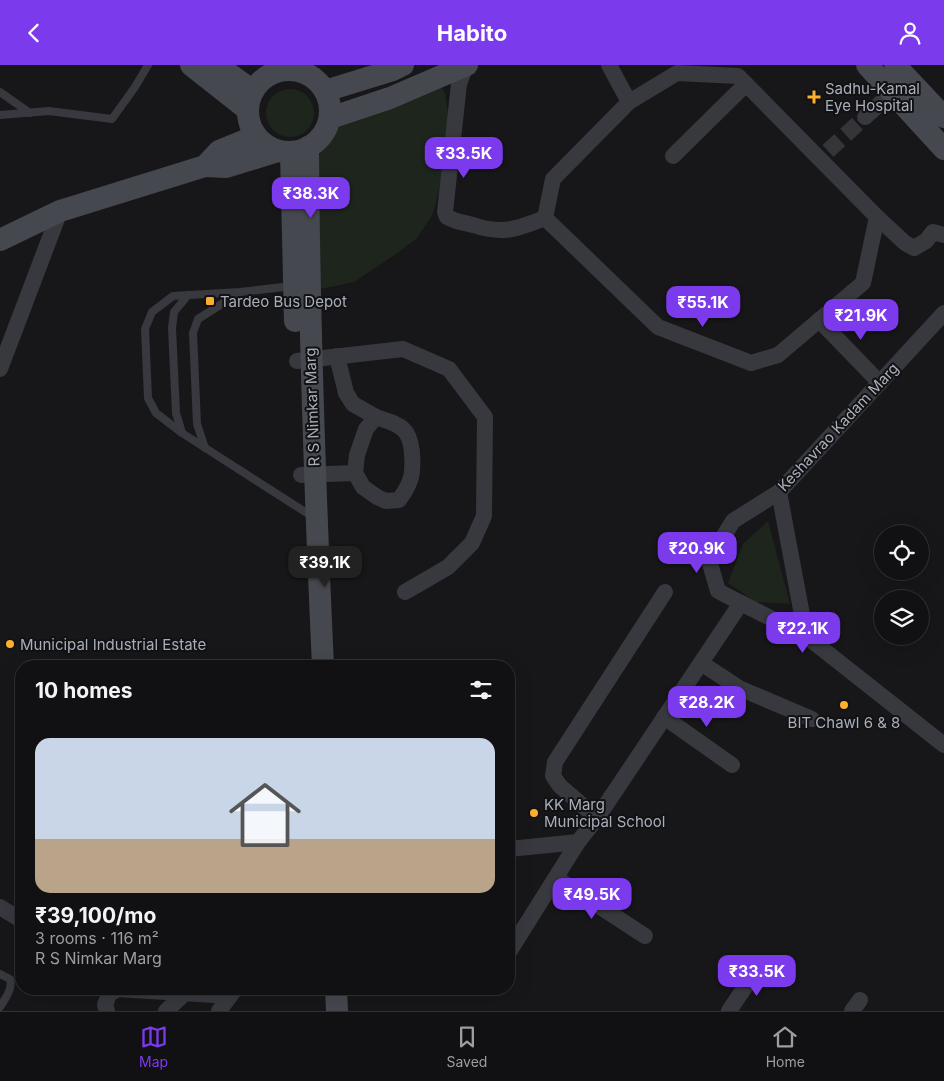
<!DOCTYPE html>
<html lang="en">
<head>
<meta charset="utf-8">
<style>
  :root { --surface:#111113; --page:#1a1a1c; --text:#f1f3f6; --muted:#9c9da0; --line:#303133; --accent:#7c3aed }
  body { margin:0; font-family:Inter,sans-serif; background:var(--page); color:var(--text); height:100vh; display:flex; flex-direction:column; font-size:19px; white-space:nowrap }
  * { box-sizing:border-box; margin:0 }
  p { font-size:16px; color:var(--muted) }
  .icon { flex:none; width:28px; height:28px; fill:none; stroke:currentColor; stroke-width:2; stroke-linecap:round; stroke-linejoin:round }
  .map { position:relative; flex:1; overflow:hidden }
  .details { position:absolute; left:15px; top:595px; width:500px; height:335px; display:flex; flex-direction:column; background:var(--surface); border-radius:20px; box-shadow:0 5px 20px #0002,0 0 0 1px var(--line) }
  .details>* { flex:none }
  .buttons { position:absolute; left:874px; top:460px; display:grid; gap:10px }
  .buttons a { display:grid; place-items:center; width:55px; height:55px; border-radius:50%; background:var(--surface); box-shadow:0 5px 20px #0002,0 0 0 1px var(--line); font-size:25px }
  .price { position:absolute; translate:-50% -42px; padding:0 11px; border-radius:10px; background:var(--accent); color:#fff; font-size:16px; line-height:32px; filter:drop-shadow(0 1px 2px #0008) }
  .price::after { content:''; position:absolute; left:50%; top:30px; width:15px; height:11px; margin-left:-8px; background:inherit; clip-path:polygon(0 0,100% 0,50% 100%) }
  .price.active { background:#222; color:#fff }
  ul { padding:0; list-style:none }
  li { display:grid; align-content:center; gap:10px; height:265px; padding:0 20px }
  li span { display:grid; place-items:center; height:155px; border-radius:15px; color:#555 }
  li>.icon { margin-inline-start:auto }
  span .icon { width:90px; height:90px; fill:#fffc; stroke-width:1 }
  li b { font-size:21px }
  h2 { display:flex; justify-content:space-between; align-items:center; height:60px; padding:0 20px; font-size:21px }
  header { display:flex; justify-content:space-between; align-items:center; height:65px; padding:0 20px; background:var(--accent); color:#fff; font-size:22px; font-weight:700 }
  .tabs { display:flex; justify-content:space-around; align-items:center; height:70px; border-top:1px solid var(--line); background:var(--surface); font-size:14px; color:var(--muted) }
  .tabs a { display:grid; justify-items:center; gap:2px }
  .tabs .active { color:var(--accent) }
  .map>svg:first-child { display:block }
  .green { fill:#1d251d }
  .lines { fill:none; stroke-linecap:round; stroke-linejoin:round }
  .street-tunnel { stroke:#343539; stroke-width:16; stroke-dasharray:16 8; stroke-linecap:butt }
  .lane { stroke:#38393e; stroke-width:8 }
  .street { stroke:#38393e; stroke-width:16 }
  .secondary { stroke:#46484f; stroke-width:22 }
  .poi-dot { fill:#fdaf2b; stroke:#121214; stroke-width:2 }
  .labels { text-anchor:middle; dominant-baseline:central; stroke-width:4; stroke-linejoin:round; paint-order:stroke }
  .poi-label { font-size:15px; fill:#a8aeba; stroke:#121214; text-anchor:start }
  .street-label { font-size:15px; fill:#a8aeba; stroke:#121214 }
</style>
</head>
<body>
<header><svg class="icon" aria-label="back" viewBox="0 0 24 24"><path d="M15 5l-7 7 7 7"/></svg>Habito<svg class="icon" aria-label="person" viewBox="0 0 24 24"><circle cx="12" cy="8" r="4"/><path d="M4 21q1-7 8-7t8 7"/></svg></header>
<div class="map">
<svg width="944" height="946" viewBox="0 0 944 946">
  <rect width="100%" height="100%" fill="#171719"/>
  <g class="green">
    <polygon points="434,11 445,28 450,63 444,104 433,149 417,173 396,189 354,217 316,225 313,96 327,81 355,37"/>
    <circle cx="290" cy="48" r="24"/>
    <polygon points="768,456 790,539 756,537 728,518 743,479"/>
  </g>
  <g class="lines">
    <polyline class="street-tunnel" points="828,86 865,52"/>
    <g class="lane">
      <polyline points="0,27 30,48"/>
      <polyline points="0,50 49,46 112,54 135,22 148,0"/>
      <polyline points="292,221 240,227 173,231 152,247 145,264 148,333 156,348 182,368 313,452"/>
      <polyline points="182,368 176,348 172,263 174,247 188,230"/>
      <polyline points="205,383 197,359 193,268 198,254 239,228"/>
      <path d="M 0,909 L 10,914 C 13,924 5,934 0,942"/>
    </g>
    <g class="street">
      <path d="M 466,0 L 459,19 L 445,147 L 447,152 C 458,158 463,157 473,160 C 503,170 517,164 545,153"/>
      <polyline points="609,0 629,37"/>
      <polygon points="677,8 738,11 877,152 863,218 778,290 751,298 658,262 545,153 553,114 629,37"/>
      <polyline points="865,52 893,27"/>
      <polyline points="673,91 746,19"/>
      <polyline points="877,152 905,178 914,183 926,176 933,167 944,170"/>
      <polyline points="819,255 880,318"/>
      <polyline points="337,291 346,328 353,339 376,352"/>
      <polyline points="297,296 403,284 449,304 485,352 484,451 472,478 448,502 405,527"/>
      <polyline points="0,304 60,146"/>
      <path d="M 376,352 C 385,355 397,358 404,365 C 413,374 413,396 412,407 C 411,417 405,427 399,435 L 386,436 L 377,432 L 363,422 L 355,408 L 357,390 L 366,364 Z"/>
      <polyline points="301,410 355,408"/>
      <polyline points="779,427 806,571 944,680"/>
      <polyline points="741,538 806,571"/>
      <polyline points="701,598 739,623 812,654"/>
      <polyline points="664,652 732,700"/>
      <polyline points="597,753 560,721 553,711 555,697 665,527"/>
      <polyline points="509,784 578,777 597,753 741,538 718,526 709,495 733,456 779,427 944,248"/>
      <polyline points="556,813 645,871"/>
      <polyline points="0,842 21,855"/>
      <polyline points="509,887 578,777"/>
      <polyline points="107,946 105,940 109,929 118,924 230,931"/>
      <polyline points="166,946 185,928"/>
      <polyline points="219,946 235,924"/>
      <polyline points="729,946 759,901"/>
      <polyline points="852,946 860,935"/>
    </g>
    <g class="secondary">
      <polyline points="191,0 248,45"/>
      <polyline points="217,0 253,26"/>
      <polyline points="867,0 944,84"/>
      <polyline points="895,0 944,52"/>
      <circle cx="289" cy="46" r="41"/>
      <polyline points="325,26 393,5 403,0"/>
      <polyline points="330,53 390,33 467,0"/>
      <path d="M 308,82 C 309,256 315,428 323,601"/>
      <polyline points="291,87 295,256"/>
      <polyline points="205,101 226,102 278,86"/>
      <polyline points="0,175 60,146 205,101 219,86 256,71"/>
      <polyline points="336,924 337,946"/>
    </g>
  </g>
  <g class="poi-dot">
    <path d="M811.5 24.5h5v5h5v5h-5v5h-5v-5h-5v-5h5z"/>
    <rect x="205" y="231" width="10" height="10" rx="2.5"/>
    <circle cx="10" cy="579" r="5"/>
    <circle cx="844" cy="640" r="5"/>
    <circle cx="534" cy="748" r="5"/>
  </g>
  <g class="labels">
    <g class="poi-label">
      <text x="825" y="23">Sadhu-Kamal<tspan x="825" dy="17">Eye Hospital</tspan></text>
      <text x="220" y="236">Tardeo Bus Depot</text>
      <text x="20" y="579">Municipal Industrial Estate</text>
      <text x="844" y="657" text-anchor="middle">BIT Chawl 6 &amp; 8</text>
      <text x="544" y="739">KK Marg<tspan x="544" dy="17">Municipal School</tspan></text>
    </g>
    <g class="street-label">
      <text transform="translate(312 342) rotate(-92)">R S Nimkar Marg</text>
      <text transform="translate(838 362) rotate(-47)">Keshavrao Kadam Marg</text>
    </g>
  </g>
</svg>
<div class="buttons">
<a><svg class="icon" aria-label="locate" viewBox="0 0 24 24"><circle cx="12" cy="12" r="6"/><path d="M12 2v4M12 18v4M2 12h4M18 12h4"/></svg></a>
<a><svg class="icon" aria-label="layers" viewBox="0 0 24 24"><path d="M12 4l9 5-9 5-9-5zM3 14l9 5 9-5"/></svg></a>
</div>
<b class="price" style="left:464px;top:114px">₹33.5K</b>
<b class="price" style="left:311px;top:154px">₹38.3K</b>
<b class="price" style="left:703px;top:263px">₹55.1K</b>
<b class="price" style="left:861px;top:276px">₹21.9K</b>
<b class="price" style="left:697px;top:509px">₹20.9K</b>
<b class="price active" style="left:325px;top:523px">₹39.1K</b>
<b class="price" style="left:803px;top:589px">₹22.1K</b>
<b class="price" style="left:707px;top:663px">₹28.2K</b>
<b class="price" style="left:592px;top:855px">₹49.5K</b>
<b class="price" style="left:757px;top:932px">₹33.5K</b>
<section class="details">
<h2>10 homes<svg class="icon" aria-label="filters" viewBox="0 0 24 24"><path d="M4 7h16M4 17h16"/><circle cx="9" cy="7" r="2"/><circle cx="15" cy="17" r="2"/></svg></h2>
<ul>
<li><span style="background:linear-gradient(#c9d6e8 65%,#b9a48a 0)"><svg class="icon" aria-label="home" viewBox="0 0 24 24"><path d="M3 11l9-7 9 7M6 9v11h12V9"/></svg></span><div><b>₹39,100/mo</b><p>3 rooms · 116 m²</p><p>R S Nimkar Marg</p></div></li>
</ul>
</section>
</div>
<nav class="tabs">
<a class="active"><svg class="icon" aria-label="map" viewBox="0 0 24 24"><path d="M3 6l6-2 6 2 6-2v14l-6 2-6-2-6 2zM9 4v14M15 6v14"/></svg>Map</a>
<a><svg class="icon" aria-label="saved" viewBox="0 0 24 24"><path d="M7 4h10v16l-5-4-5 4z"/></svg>Saved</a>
<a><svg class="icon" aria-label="home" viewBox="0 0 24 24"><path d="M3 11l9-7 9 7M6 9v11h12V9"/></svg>Home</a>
</nav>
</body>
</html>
